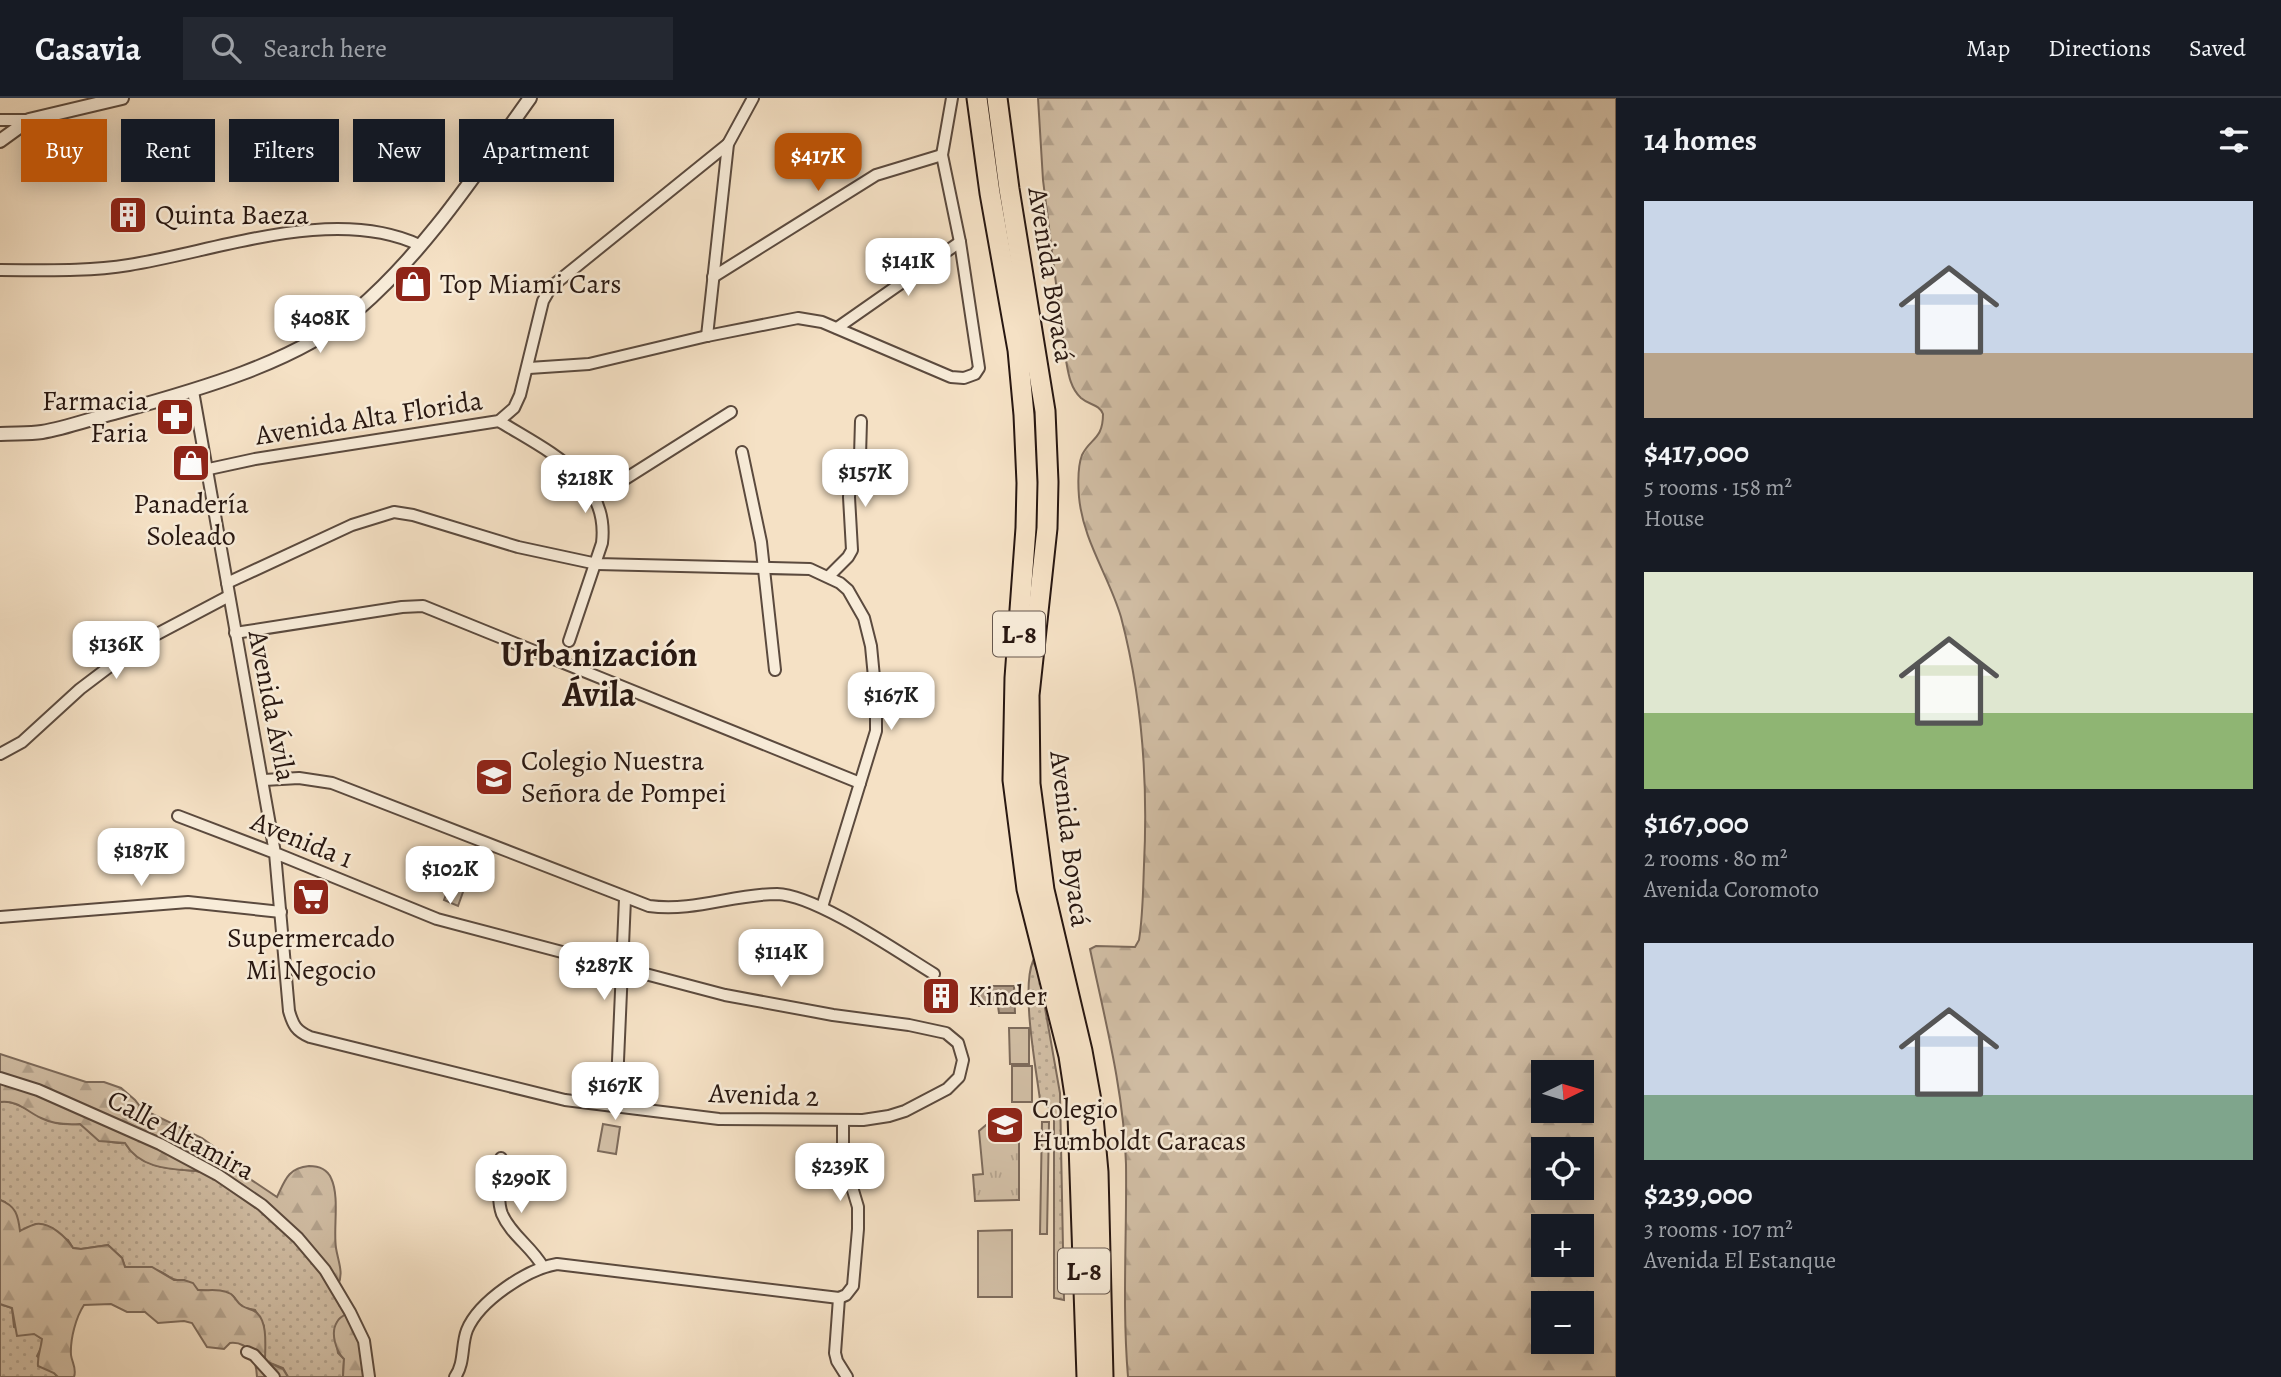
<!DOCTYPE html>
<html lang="en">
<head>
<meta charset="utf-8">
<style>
  :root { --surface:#171b24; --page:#242831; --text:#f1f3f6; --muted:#9ea1a6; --line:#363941; --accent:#b45309 }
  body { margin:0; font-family:Alegreya,serif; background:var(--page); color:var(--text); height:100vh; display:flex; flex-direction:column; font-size:26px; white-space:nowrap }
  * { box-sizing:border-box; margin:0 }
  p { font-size:23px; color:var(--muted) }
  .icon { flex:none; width:38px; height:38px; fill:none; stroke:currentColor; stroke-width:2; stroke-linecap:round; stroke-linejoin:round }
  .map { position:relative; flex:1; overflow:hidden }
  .sheet { display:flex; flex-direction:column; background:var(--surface); width:665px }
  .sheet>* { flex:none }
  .banner { position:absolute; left:21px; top:21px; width:665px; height:63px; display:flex; gap:14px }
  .needle { width:46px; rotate:85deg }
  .controls { position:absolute; left:1531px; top:962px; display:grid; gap:14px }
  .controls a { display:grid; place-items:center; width:63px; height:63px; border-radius:0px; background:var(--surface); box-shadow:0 4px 18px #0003; font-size:35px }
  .price { position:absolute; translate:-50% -60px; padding:0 16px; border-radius:14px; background:#fff; color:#222; font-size:23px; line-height:46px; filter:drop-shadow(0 2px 4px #0008) }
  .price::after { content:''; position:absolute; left:50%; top:42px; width:21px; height:16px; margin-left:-10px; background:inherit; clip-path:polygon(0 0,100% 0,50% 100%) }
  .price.selected { background:var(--accent); color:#fff }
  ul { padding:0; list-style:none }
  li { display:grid; align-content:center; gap:14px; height:371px; padding:0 28px }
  li span { display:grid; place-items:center; height:217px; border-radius:0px; color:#555 }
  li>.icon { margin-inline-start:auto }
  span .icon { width:126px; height:126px; fill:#fffc; stroke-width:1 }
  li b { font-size:30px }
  h2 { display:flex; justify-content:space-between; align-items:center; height:84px; padding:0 28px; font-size:30px }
  .chip { padding:0 24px; border-radius:0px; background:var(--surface); box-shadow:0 4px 18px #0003; font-size:24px; line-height:63px }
  .chip.selected { background:var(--accent); color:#fff }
  header { display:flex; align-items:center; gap:42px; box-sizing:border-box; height:98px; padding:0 35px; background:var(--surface); border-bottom:2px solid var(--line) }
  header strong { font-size:33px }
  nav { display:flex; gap:38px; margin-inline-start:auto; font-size:24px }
  .search { width:490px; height:63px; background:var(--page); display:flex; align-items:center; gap:18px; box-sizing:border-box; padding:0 24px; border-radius:0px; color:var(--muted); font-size:26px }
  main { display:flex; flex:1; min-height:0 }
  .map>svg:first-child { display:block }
  .grass { fill:url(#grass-dots); stroke:#7d6b5c; stroke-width:2 }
  .forest { fill:url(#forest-firs); stroke:#7d6b5c; stroke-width:2; fill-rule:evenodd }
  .park { fill:url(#park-tufts); stroke:#7d6b5c; stroke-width:2 }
  .garden { fill:#d2bfa6; stroke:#7d6b5c; stroke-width:2 }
  .water { fill:#af9c88; stroke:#796758; stroke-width:2 }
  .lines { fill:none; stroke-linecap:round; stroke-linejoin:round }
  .minor-casing { stroke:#5b4a3e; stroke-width:14 }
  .tertiary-casing { stroke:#5b4a3e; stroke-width:16 }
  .motorway-casing { stroke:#281711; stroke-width:23 }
  .minor { stroke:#f8ecd9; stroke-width:10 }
  .tertiary { stroke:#f8ecd9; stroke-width:12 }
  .motorway { stroke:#f5e1c5; stroke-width:19 }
  .labels { text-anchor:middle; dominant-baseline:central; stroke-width:5; stroke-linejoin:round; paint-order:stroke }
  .shield { fill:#f8ecd9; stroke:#66574d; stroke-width:2 }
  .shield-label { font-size:26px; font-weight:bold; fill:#281711 }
  .poi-label { font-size:28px; fill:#281711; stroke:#f8ecd9; text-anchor:start }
  .street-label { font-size:28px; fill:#281711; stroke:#f8ecd9 }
  .district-label { font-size:35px; font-weight:bold; fill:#281711; stroke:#f8ecd9 }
</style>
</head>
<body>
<header>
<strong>Casavia</strong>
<div class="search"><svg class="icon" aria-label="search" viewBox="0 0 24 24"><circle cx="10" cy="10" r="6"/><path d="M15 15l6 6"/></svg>Search here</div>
<nav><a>Map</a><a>Directions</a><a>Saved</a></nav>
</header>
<main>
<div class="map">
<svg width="1616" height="1279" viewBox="0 0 1616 1279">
  <defs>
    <pattern id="grass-dots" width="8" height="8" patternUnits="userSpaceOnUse" patternTransform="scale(1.75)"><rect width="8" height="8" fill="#d2bfa6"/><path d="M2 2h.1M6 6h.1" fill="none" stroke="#b4a38e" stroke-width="1.8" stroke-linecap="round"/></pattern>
    <pattern id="forest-firs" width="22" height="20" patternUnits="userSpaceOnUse" patternTransform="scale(1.75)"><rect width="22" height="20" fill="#d2bfa6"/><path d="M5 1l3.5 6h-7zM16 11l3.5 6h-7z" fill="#b4a38e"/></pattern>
    <pattern id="park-tufts" width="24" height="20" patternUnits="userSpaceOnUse" patternTransform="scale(1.75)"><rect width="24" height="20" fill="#d2bfa6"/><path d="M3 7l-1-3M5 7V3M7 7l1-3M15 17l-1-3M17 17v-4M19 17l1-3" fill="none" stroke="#b4a38e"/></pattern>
  </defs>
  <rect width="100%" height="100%" fill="#f5e1c5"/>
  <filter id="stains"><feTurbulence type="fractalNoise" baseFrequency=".00286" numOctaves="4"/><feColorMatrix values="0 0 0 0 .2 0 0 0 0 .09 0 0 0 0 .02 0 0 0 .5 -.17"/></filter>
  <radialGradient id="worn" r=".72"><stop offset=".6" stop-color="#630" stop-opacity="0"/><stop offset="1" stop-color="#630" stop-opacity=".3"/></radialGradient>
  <g class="grass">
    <path d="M 1033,863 L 1039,876 L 1060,995 L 1064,1202 L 1054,1200 L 1054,1014 L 1040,1002 C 1036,970 1021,891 1033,863 Z"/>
    <path d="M 5,1003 C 36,1009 41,1029 80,1026 C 98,1039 100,1045 125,1045 C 140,1070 170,1071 196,1073 C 205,1074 210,1078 218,1077 L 298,1140 L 350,1214 L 335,1237 L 338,1255 L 344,1261 L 343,1279 L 288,1279 L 283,1270 L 265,1263 L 264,1228 L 255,1212 L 245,1210 L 238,1205 L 233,1198 L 225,1194 L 198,1192 L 184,1182 C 168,1183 168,1175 156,1172 C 146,1170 135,1170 125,1169 L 122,1160 L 108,1147 L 81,1151 L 73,1150 L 68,1142 L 36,1126 L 20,1134 L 5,1104 L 0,1102 L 0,1004 Z"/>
    <polygon points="0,1206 12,1210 14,1229 35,1236 42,1241 41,1250 37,1258 58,1279 0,1279"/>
  </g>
  <g class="forest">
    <path d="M 1038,0 L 1616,0 L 1616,1279 L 1128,1279 C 1122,1208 1127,1137 1126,1066 C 1124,994 1105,922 1090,851 L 1096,848 L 1135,849 L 1139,842 C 1143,817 1143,792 1144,767 C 1148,685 1142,599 1121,519 C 1109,478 1083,443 1079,399 C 1078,386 1077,370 1082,357 C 1090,340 1103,342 1103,316 C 1099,306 1089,307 1081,300 C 1069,289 1068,272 1065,257 L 1043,82 ZM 1544,975 L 1582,975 L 1582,1013 L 1544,1013 ZM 1544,1052 L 1582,1052 L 1582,1090 L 1544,1090 ZM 1544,1129 L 1582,1129 L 1582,1167 L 1544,1167 ZM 1544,1206 L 1582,1206 L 1582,1244 L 1544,1244 Z"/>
    <path d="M 0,956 L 86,984 L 104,984 L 121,990 L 135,1002 L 142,1011 L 202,1040 L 249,1074 L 247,1079 L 277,1099 C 285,1082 288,1070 309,1068 C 319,1068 327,1071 331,1080 C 340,1099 333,1130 336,1150 C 338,1163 344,1175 338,1187 L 298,1140 L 219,1077 C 210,1078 205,1074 196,1073 C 170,1071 140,1071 125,1045 L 99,1043 L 80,1026 C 66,1027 53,1026 41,1020 C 26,1013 18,1002 0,1004 Z"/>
    <path d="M 0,1102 C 16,1108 18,1117 20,1133 C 24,1131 31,1127 36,1126 C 50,1124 66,1139 73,1150 L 81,1151 L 108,1147 L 122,1160 L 125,1169 L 152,1169 L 174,1182 L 184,1182 L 193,1185 L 198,1192 C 209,1193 221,1190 231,1196 C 236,1200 237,1205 242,1208 C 247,1211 253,1211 257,1215 C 268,1225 265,1249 265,1263 L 283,1271 L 288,1279 L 257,1279 C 256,1262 250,1243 230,1245 L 224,1251 L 207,1249 L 192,1225 L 184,1223 L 158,1225 L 145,1214 L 127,1214 L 111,1206 L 84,1207 C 76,1219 70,1241 71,1257 C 72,1265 77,1270 74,1279 L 58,1279 L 54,1275 L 38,1268 C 37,1258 41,1251 42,1241 L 34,1236 L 17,1238 L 12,1210 L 0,1206 Z"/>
    <path d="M 350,1214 L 369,1279 L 343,1279 L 344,1261 C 336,1253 330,1235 337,1224 C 339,1219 346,1216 350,1214 Z"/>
  </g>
  <polygon class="park" points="986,1027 1019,1028 1019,1102 975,1103 973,1077 983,1076 979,1033"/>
  <g class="garden">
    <polygon points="454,775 468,780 458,808 444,802"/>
    <polygon points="1009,930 1029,930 1029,966 1010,966"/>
    <rect x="1012" y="968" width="20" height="36"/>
    <polygon points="1042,1024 1049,1024 1047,1136 1040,1136"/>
    <polygon points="603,1026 620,1029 616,1056 598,1053"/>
    <polygon points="1012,1132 1012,1199 978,1199 978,1133"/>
  </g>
  <polygon class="water" points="978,888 1014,888 1015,915 999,915 998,908 978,908"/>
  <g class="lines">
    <defs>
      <g id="minor">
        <polyline points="0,22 29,22"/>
        <path d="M 0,172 C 43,172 86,174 129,167 C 217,153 334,107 419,147"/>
        <polyline points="713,179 876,77 942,57"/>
        <polyline points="837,230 960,144"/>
        <polyline points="707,238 728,46 753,0"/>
        <polyline points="529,270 589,266 707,238 798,220 822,224 951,279 964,280 975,276 979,270 960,144 942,57 952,0"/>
        <path d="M 499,323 C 545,352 610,379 602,445 L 569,543"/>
        <polyline points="742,354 761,444 775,572"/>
        <polyline points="209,371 255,361 499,323 514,310 520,297 543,203 551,189 728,46"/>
        <polyline points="595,400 731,314"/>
        <polyline points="829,478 848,459 852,452 849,399 850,387 860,358 861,323"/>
        <polyline points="227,485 352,427 394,414 413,417 518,449 597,466 810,471 840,485 848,492 864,520 871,548 876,600 876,633 822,809"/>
        <polyline points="235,535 402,509 423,508 860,685"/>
        <polyline points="0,656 22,644 80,591 142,544 229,498"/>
        <path d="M 264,682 L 299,680 L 332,685 L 649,808 C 695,814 733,796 777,796 C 816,797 898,854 934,876"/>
        <path d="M 178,718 L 275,755 L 437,821 L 725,897 L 833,917 L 909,927 L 946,935 L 958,945 L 963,962 L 959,979 L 947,991 L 905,1013 L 889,1018 L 863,1022 L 719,1021 L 565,1002 L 310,939 C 296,933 293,927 289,913 L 275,755 L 193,293"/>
        <polyline points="0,819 188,804 281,814"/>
        <polyline points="0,980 38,992 160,1046 218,1077 262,1107 298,1140 325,1172 350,1214 364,1243 369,1279"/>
        <polyline points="616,1009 625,801"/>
        <path d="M 501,1060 C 501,1077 496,1100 502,1116 C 511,1137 532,1149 543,1169"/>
        <polyline points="839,1200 835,1255 837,1263 847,1279"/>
        <polyline points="247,1254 254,1257 274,1279"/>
        <path d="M 455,1279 C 465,1265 461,1247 467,1232 C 479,1203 527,1171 557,1166 L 839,1200 L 846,1197 L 853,1188 L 858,1131 L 858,1109 L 843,1059 L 843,1022"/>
      </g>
      <g id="tertiary">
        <polyline points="0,43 29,22 122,0"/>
        <path d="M 0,336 C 14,335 29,336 42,334 C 66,330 90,321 114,315 C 190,294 297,265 356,213 C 426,153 477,74 530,0"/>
      </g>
      <g id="motorway">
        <polyline points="977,0 990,95 1018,252 1024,317 1027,385 1026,430 1015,580 1013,682 1027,791 1069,958 1078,1017 1087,1279"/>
        <polyline points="997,0 1009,91 1045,313 1048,384 1047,430 1029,597 1030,686 1044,792 1082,953 1092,1008 1098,1074 1103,1279"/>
      </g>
    </defs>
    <use href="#minor" class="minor-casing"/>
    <use href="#tertiary" class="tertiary-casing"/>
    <use href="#motorway" class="motorway-casing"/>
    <use href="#minor" class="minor"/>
    <use href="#tertiary" class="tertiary"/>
    <use href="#motorway" class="motorway"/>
  </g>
  <defs>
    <symbol id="building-square" viewBox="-11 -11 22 22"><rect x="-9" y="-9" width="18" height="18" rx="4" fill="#8f2418" stroke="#f8ecd9"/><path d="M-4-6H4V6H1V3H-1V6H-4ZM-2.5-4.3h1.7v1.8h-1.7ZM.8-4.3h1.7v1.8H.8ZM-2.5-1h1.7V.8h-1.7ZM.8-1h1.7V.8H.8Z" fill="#fff"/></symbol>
    <symbol id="shop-square" viewBox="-11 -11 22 22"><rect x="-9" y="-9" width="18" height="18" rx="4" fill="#8f2418" stroke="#f8ecd9"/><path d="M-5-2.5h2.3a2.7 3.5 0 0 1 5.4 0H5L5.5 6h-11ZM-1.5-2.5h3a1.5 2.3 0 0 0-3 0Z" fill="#fff"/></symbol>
    <symbol id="pharmacy-square" viewBox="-11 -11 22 22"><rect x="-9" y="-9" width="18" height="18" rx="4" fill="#8f2418" stroke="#f8ecd9"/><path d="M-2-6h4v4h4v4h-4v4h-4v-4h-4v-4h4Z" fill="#fff"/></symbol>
    <symbol id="school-square" viewBox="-11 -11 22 22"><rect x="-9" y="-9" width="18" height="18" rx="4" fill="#8f2418" stroke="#f8ecd9"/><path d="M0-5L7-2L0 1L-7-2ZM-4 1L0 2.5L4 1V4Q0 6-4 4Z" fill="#fff"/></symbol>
    <symbol id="supermarket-square" viewBox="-11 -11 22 22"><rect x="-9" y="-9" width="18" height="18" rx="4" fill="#8f2418" stroke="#f8ecd9"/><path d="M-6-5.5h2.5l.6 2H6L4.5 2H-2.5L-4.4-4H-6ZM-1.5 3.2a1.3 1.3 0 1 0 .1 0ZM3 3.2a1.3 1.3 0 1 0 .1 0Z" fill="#fff"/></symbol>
  </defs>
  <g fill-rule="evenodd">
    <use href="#building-square" x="106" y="95" width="44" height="44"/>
    <use href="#shop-square" x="391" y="164" width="44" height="44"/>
    <use href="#pharmacy-square" x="153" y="297" width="44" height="44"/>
    <use href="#shop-square" x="169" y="343" width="44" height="44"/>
    <use href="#school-square" x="472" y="657" width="44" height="44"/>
    <use href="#supermarket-square" x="289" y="777" width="44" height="44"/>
    <use href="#building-square" x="919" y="876" width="44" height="44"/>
    <use href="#school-square" x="983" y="1005" width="44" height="44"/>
  </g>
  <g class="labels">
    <g class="shield">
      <rect x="993" y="513.5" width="52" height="45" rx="5"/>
      <rect x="1058" y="1150.5" width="52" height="45" rx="5"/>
    </g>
    <g class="shield-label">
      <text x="1019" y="536">L-8</text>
      <text x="1084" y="1173">L-8</text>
    </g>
    <g class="poi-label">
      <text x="155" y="117">Quinta Baeza</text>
      <text x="440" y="186">Top Miami Cars</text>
      <text x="148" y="303" text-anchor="end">Farmacia<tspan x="148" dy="32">Faria</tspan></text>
      <text x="191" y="406" text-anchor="middle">Panadería<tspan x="191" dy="32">Soleado</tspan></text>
      <text x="521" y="663">Colegio Nuestra<tspan x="521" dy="32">Señora de Pompei</tspan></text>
      <text x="311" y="840" text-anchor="middle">Supermercado<tspan x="311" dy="32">Mi Negocio</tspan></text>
      <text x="968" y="898">Kinder</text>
      <text x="1032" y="1011">Colegio<tspan x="1032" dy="32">Humboldt Caracas</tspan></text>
    </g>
    <g class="street-label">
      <text transform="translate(1051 177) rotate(81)">Avenida Boyacá</text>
      <text transform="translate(369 320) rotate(-9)">Avenida Alta Florida</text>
      <text transform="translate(272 608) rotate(79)">Avenida Ávila</text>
      <text transform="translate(1070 741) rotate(83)">Avenida Boyacá</text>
      <text transform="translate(302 742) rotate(22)">Avenida 1</text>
      <text transform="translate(764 997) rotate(2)">Avenida 2</text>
      <text transform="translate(181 1037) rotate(28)">Calle Altamira</text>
    </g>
    <g class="district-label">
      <text x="599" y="556">Urbanización<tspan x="599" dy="40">Ávila</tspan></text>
    </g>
  </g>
  <rect width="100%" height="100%" filter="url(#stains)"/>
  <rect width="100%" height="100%" fill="url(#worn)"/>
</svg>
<div class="controls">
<a><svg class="needle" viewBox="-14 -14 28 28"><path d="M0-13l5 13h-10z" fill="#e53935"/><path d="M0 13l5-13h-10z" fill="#9ea1a6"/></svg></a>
<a><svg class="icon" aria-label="locate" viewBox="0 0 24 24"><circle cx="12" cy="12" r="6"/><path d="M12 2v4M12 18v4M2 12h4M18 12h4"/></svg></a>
<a>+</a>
<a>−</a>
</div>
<b class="price selected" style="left:818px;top:95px">$417K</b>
<b class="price" style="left:908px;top:200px">$141K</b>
<b class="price" style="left:320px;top:257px">$408K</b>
<b class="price" style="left:865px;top:411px">$157K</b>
<b class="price" style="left:585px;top:417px">$218K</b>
<b class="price" style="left:116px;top:583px">$136K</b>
<b class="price" style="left:891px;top:634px">$167K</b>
<b class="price" style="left:141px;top:790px">$187K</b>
<b class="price" style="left:450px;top:808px">$102K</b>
<b class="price" style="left:781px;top:891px">$114K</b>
<b class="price" style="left:604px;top:904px">$287K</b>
<b class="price" style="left:615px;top:1024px">$167K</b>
<b class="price" style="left:840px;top:1105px">$239K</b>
<b class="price" style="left:521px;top:1117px">$290K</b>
<div class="banner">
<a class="chip selected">Buy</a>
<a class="chip">Rent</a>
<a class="chip">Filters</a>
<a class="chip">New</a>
<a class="chip">Apartment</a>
</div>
</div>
<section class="sheet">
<h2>14 homes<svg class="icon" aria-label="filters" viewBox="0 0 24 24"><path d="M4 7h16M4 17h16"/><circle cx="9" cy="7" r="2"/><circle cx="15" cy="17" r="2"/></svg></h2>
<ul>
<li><span style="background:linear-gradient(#c9d6e8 70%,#b9a48a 0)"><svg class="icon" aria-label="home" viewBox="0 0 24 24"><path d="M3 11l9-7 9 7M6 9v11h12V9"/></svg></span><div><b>$417,000</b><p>5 rooms · 158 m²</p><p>House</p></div></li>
<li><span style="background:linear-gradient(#dfe7d0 65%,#8fb573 0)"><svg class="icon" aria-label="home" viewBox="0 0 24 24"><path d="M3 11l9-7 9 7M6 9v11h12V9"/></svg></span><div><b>$167,000</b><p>2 rooms · 80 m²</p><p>Avenida Coromoto</p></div></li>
<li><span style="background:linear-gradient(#c9d6e8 70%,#7fa58c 0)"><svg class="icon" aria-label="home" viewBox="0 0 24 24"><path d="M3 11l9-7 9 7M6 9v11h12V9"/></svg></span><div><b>$239,000</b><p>3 rooms · 107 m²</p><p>Avenida El Estanque</p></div></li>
</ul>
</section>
</main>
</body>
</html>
